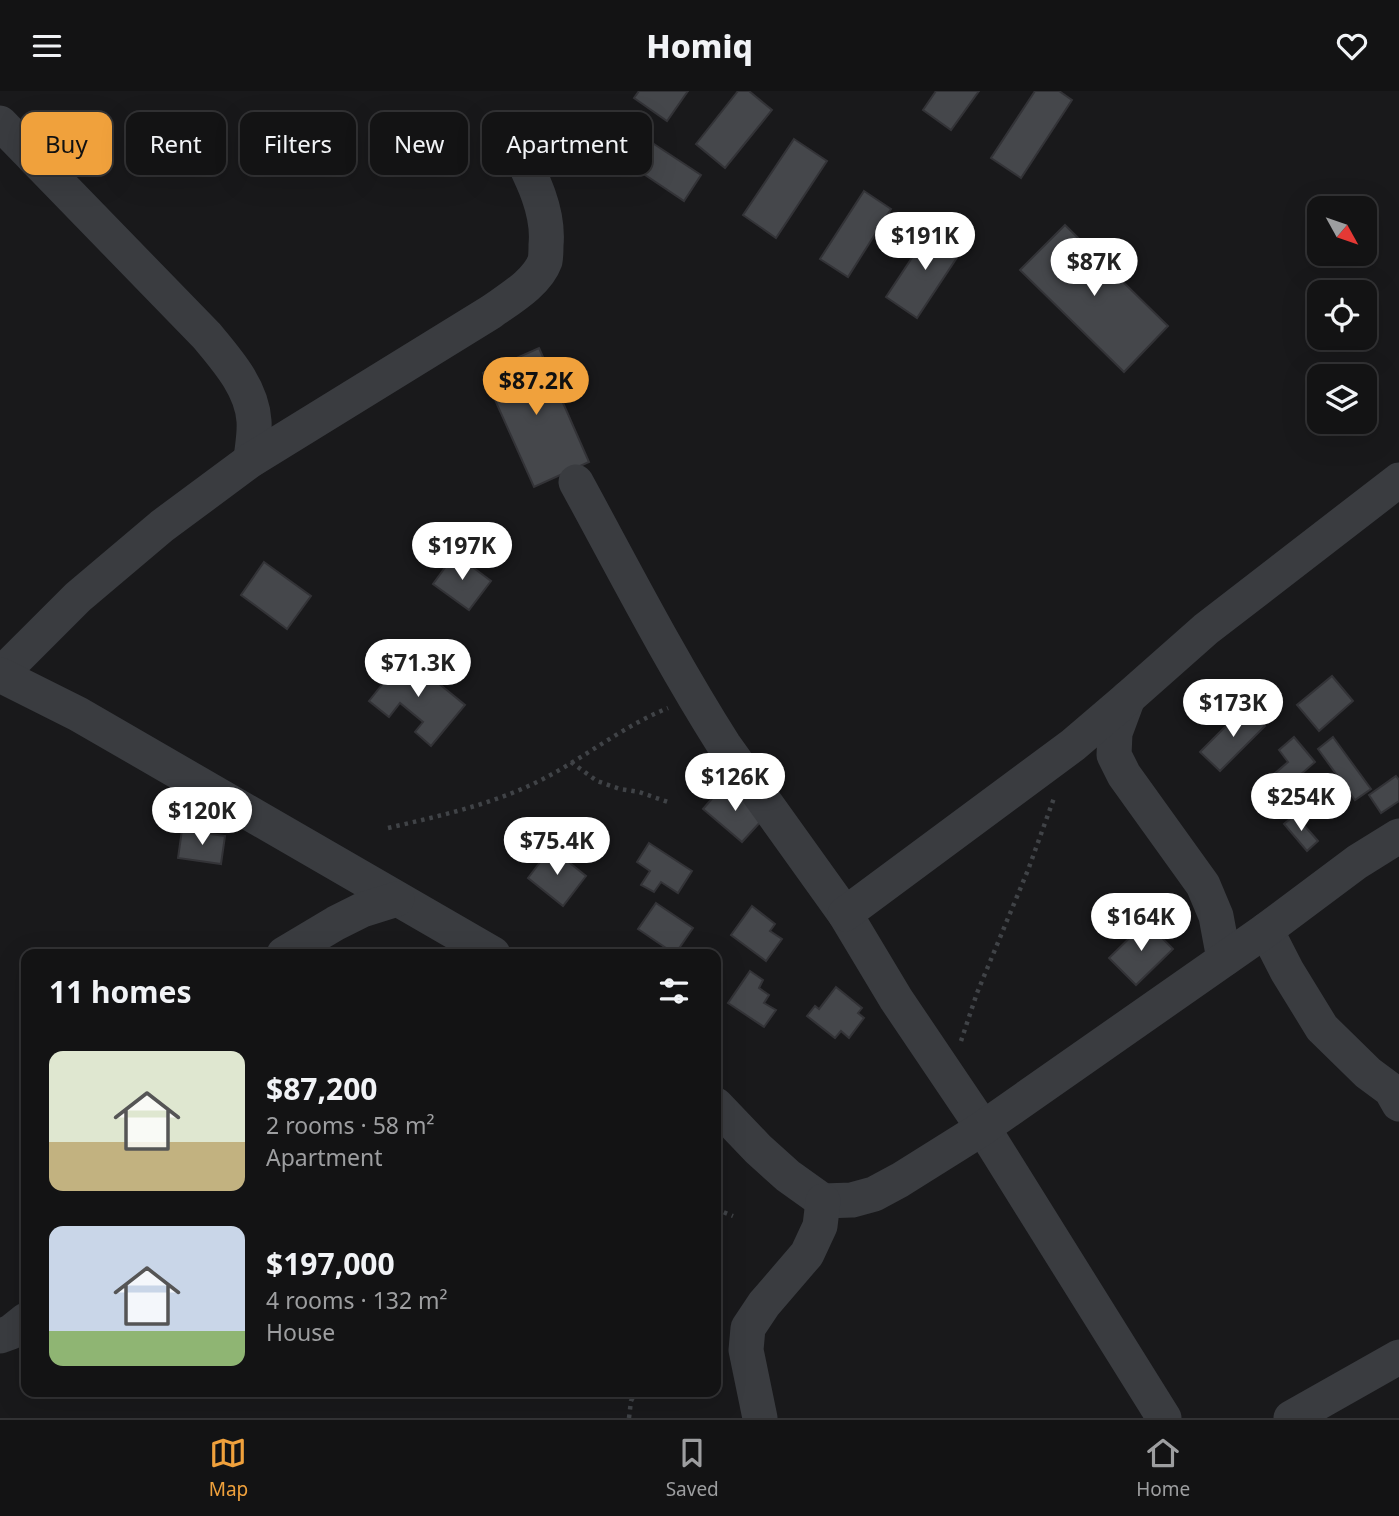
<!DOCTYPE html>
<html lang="en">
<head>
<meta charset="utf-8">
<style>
  :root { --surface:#131314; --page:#202022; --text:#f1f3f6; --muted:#9d9ea0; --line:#323234; --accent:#f0a13c }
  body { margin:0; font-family:"Noto Sans",sans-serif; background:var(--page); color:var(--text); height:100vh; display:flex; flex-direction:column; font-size:26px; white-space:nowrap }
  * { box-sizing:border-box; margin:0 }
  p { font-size:23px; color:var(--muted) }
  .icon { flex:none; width:38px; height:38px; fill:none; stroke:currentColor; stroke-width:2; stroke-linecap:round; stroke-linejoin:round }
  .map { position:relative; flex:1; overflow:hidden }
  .drawer { position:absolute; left:21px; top:858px; width:700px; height:448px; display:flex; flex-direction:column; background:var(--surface); border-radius:14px; box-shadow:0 7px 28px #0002,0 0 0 2px var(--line) }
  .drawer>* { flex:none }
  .banner { position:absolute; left:21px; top:21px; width:700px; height:63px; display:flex; gap:14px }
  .needle { width:46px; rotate:130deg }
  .fabs { position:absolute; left:1307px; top:105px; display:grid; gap:14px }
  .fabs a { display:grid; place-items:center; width:70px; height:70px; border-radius:14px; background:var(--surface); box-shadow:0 7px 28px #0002,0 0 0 2px var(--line); font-size:35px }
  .price { position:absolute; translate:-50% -60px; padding:0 16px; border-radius:24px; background:#fff; color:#222; font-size:23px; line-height:46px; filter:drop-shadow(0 2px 4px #0008) }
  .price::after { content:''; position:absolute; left:50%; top:42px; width:21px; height:16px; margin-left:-10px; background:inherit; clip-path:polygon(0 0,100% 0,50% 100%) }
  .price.on { background:var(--accent); color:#111 }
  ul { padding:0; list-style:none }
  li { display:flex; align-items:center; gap:21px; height:175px; padding:0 28px }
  li span { display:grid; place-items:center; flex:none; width:196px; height:140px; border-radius:14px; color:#555 }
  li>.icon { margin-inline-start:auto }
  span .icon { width:84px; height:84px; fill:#fffc; stroke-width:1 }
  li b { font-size:30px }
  h2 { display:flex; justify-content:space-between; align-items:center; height:84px; padding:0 28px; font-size:30px }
  .chip { padding:0 24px; border-radius:14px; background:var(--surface); box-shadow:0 7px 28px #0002,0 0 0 2px var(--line); font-size:24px; line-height:63px }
  .chip.on { background:var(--accent); color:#111 }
  header { display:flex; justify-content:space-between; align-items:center; height:91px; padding:0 28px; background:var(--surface); font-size:32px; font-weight:800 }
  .tab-bar { display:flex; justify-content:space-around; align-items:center; height:98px; border-top:2px solid var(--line); background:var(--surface); font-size:19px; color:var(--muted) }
  .tab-bar a { display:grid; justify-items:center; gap:4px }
  .tab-bar .on { color:var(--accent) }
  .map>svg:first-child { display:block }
  .building { fill:#45474b; stroke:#333337; stroke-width:2 }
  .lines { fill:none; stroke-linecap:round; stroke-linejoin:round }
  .path { stroke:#404347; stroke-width:4.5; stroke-dasharray:3.5 5; stroke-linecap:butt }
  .minor { stroke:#3a3c40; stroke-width:35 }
</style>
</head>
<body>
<header><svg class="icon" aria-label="menu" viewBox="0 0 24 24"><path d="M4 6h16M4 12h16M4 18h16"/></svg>Homiq<svg class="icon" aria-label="heart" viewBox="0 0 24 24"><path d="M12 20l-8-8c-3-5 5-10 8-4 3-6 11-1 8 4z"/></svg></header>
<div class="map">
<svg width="1399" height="1327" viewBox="0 0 1399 1327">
  <rect width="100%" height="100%" fill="#19191b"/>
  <g class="building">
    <polygon points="639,0 688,0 667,30 634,7"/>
    <polygon points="738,0 749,0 772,19 725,77 696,53"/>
    <polygon points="936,0 979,0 951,39 923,19"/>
    <polygon points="1035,0 1059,0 1072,9 1021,87 991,67"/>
    <polygon points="622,32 701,84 684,110 605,57"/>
    <polygon points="794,48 827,70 776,147 743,124"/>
    <polygon points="864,100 891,118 848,186 820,168"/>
    <polygon points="1065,134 1168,235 1124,281 1020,179"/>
    <polygon points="933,135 964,156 917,227 886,206"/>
    <polygon points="539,257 589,371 534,396 483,282"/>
    <polygon points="455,463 491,490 469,519 433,493"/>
    <polygon points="264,471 311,505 287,538 241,504"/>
    <polygon points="405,565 465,614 431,655 415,641 423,631 400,612 389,626 369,610"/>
    <polygon points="1332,585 1353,610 1319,640 1297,614"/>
    <polygon points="1246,615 1265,635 1220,680 1200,661"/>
    <polygon points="1294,646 1315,671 1284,698 1273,684 1288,671 1279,659"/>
    <polygon points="1333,646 1371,698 1355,709 1318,658"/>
    <polygon points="1396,685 1399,689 1399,710 1381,722 1369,704"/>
    <polygon points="722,696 738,710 747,699 763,728 742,751 703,718"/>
    <polygon points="1295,724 1318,750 1307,760 1284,733"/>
    <polygon points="182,739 225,745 221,773 178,767"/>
    <polygon points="649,752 692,780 678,802 661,791 654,801 641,794 650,780 637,771"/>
    <polygon points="551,757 586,785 563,815 528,787"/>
    <polygon points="656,812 693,837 675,863 638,838"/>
    <polygon points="752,815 775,833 770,840 782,848 766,870 731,844"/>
    <polygon points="1146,831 1173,858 1136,894 1109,867"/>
    <polygon points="750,880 763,889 759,897 769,904 764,912 776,919 764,936 728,912"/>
    <polygon points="836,896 862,917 858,922 864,927 849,947 841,940 835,947 807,925 815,915 819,918"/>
  </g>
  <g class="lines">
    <g class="path">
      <polyline points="571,671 597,690 620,698 639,701 671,712"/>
      <path d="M 388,737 C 439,725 490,714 537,691 C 582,669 621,636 668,617"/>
      <polyline points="961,950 977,902 1028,779 1054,707"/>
      <polyline points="716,1118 733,1125"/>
      <polyline points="629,1327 631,1310 636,1300"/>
    </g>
    <g class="minor">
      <path d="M 0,32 L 207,245 C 227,269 252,297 254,330 C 255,343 252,357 251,369"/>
      <path d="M 576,391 C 624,479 670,569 724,654 L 845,823 L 896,908 L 983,1037 L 1164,1327"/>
      <path d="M 0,584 L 78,506 L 162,435 L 251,369 L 491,221 C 509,208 537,192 545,170 C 546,165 546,159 546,154 C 550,113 524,73 507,37"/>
      <polyline points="0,584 78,623 493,863"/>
      <polyline points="1128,607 1115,642 1114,664 1124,684 1203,794 1216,825 1224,868"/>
      <polyline points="845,823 1073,654 1128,607 1206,538 1399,389"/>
      <polyline points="1266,839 1287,880 1322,937 1368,982 1391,999 1399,1013"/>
      <polyline points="284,863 336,832 362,819 397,808"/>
      <polyline points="716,1014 758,1058 788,1085 823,1110 852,1109 874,1103 900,1089 983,1037 1266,839 1357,771 1399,745"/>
      <polyline points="0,1245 11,1241 26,1229"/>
      <polyline points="760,1327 746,1259 748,1237 764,1213 807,1163 820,1135 823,1110"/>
      <polyline points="1291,1327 1399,1266"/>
    </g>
  </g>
</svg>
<div class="fabs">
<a><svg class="needle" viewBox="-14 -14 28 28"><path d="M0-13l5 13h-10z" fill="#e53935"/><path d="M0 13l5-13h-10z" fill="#9d9ea0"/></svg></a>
<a><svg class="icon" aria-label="locate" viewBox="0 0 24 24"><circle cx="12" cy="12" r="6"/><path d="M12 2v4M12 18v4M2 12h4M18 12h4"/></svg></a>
<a><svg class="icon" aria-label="layers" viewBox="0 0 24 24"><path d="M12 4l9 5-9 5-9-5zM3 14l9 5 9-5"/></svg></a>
</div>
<b class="price" style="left:925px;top:181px">$191K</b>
<b class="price" style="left:1094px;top:207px">$87K</b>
<b class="price on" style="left:536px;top:326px">$87.2K</b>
<b class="price" style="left:462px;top:491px">$197K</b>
<b class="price" style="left:418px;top:608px">$71.3K</b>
<b class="price" style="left:1233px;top:648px">$173K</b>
<b class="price" style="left:735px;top:722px">$126K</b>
<b class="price" style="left:1301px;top:742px">$254K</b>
<b class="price" style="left:202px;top:756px">$120K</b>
<b class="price" style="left:557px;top:786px">$75.4K</b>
<b class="price" style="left:1141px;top:862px">$164K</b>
<div class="banner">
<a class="chip on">Buy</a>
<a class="chip">Rent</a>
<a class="chip">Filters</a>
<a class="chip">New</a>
<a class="chip">Apartment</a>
</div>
<section class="drawer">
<h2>11 homes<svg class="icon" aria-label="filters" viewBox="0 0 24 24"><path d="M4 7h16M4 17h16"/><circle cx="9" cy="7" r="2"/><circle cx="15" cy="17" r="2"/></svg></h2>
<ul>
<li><span style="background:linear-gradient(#dfe7d0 65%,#c2b280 0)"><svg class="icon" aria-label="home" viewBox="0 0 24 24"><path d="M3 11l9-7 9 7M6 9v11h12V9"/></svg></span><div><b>$87,200</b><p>2 rooms · 58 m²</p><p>Apartment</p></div></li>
<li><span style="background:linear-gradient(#c9d6e8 75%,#8fb573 0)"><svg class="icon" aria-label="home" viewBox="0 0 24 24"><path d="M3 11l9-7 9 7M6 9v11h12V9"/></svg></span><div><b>$197,000</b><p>4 rooms · 132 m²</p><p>House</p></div></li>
</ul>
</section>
</div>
<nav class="tab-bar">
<a class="on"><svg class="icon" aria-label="map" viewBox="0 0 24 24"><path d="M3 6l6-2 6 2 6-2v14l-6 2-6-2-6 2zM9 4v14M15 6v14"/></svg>Map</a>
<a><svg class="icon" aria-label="saved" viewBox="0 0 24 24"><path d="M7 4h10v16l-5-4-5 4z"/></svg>Saved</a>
<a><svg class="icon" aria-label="home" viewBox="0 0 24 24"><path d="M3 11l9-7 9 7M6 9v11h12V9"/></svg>Home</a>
</nav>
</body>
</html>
